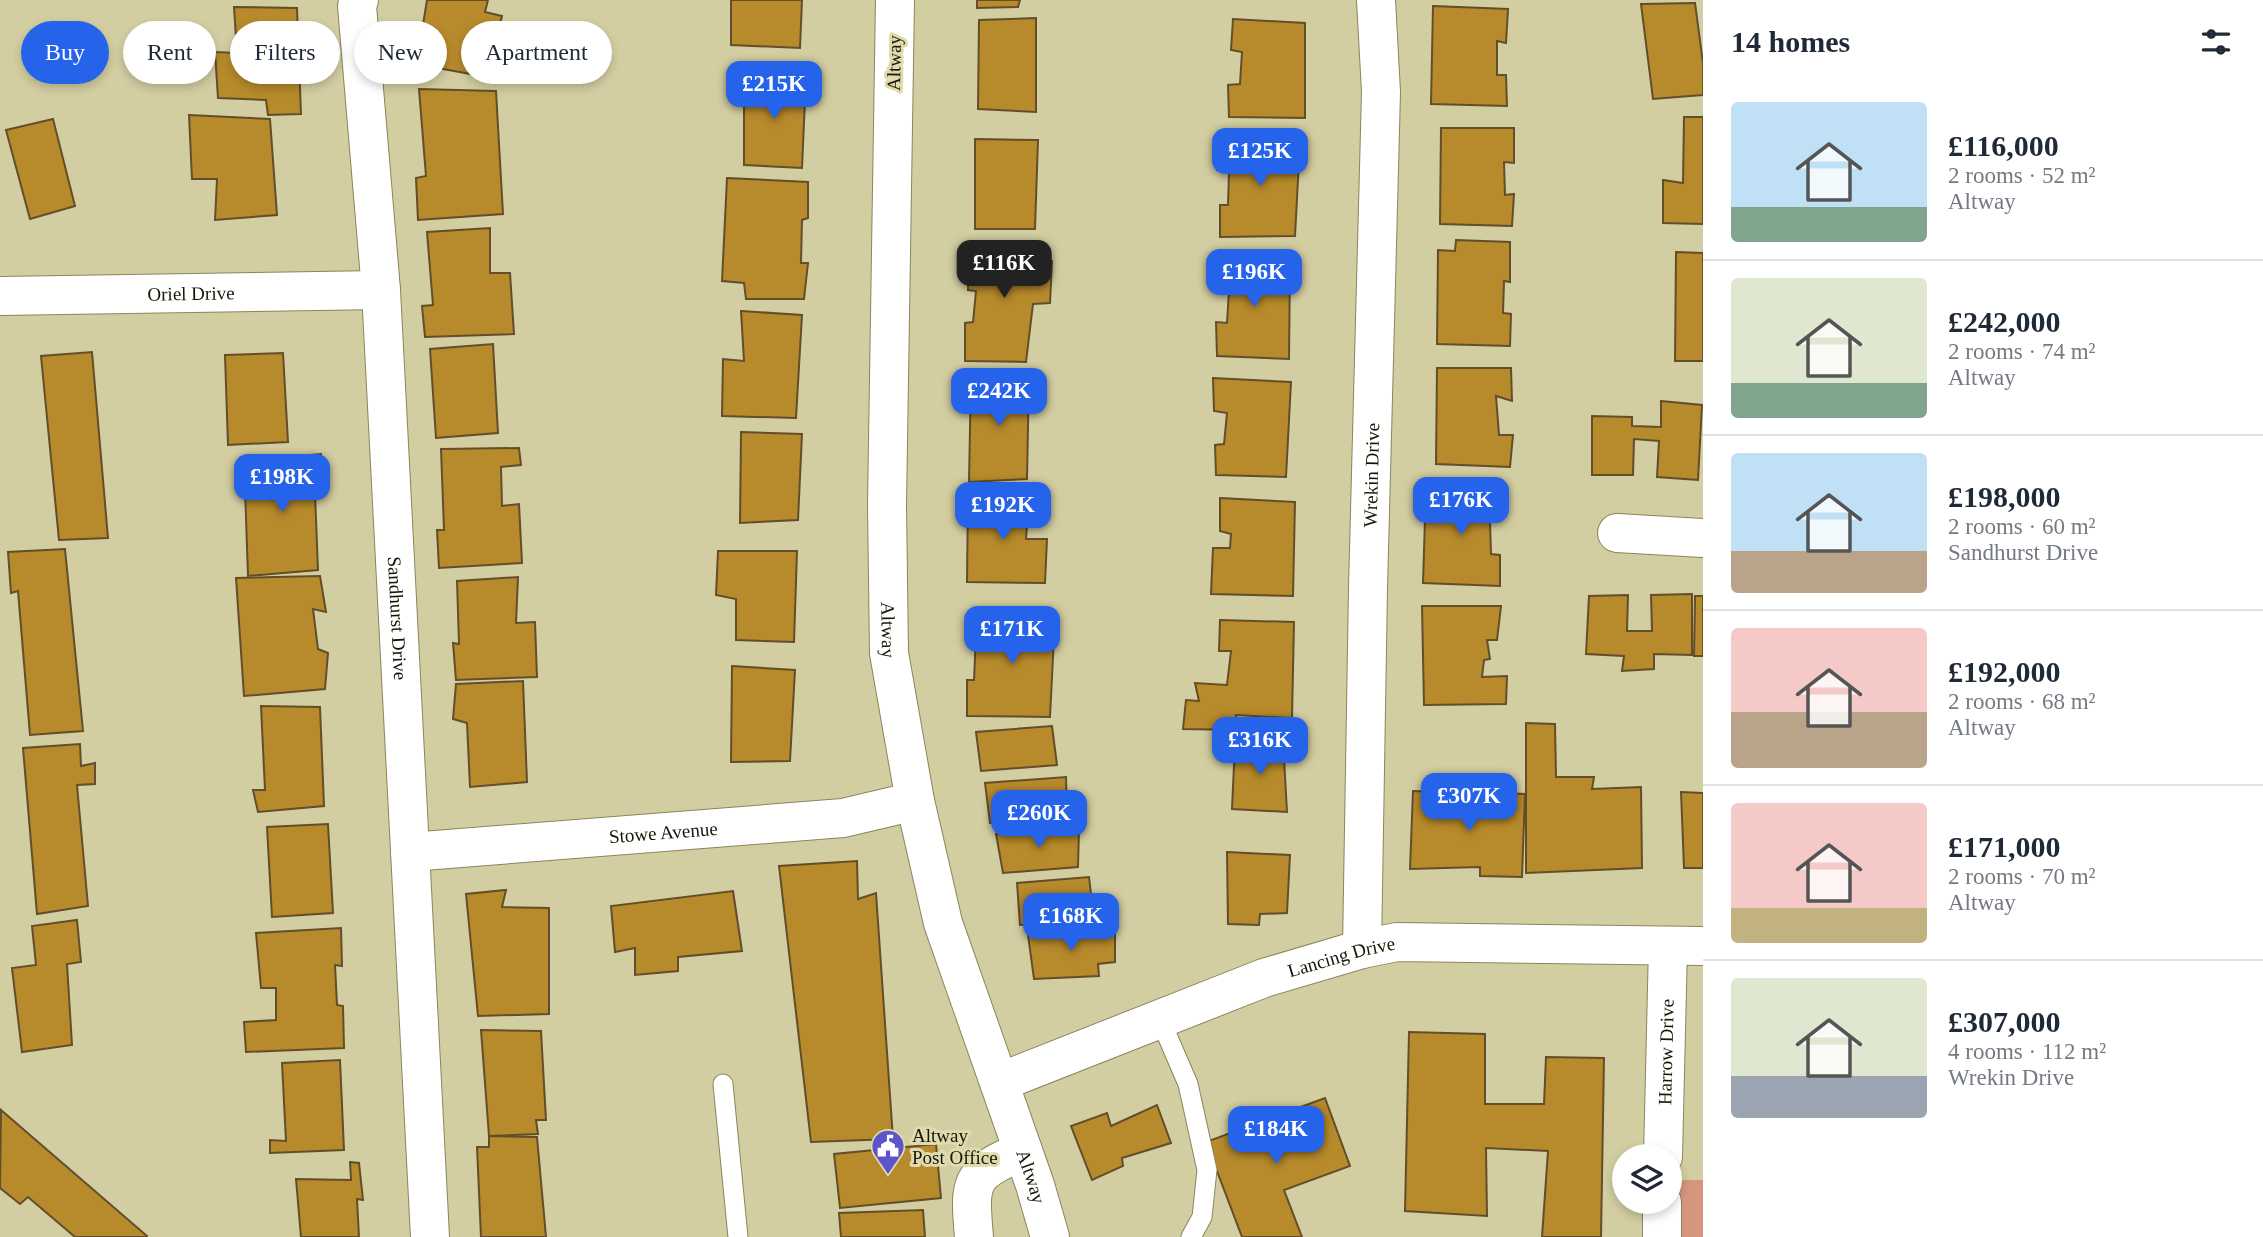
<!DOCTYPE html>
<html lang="en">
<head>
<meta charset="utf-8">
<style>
  :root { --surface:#fff; --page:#f2f2f3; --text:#1f2937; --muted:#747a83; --line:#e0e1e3; --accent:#2563eb }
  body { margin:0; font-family:Georgia,serif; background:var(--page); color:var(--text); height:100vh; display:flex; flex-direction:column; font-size:26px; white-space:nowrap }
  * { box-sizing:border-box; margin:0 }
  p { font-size:23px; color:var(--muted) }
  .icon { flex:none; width:38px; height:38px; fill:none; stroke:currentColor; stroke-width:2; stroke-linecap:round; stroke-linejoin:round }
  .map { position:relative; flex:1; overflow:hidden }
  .sheet { display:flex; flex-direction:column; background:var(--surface); width:560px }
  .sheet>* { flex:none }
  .banner { position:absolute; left:21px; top:21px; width:665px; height:63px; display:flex; gap:14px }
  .fabs { position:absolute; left:1612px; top:1144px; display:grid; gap:14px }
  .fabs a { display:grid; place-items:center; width:70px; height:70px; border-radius:50%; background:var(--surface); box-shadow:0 4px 10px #0003; font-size:35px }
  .price { position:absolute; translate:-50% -60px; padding:0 16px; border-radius:14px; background:var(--accent); color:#fff; font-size:23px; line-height:46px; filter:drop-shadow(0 2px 4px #0008) }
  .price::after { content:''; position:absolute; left:50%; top:42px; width:21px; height:16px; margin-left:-10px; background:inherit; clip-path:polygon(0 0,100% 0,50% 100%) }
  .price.on { background:#222; color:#fff }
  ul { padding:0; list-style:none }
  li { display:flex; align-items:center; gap:21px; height:175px; padding:0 28px }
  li+li { border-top:2px solid var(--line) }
  li span { display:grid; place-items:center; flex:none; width:196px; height:140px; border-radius:7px; color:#555 }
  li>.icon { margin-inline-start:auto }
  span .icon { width:84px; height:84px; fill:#fffc; stroke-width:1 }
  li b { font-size:30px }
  h2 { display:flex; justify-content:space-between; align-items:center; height:84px; padding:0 28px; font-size:30px }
  .chip { padding:0 24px; border-radius:32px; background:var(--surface); box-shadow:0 4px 10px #0003; font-size:24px; line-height:63px }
  .chip.on { background:var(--accent); color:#fff }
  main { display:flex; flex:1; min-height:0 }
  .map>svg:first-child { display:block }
  .green { fill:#d6967d }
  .building { fill:#b78a2b; stroke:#624e2a; stroke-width:2 }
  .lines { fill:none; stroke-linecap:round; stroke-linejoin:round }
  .service-casing { stroke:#8a855b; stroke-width:21 }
  .minor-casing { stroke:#8a855b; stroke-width:40 }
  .service { stroke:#fff; stroke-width:19 }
  .minor { stroke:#fff; stroke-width:38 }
  .labels { text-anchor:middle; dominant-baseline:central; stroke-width:6; stroke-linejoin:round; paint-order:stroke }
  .street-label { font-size:19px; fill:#181606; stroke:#e0dbae }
  .poi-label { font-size:19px; fill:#181606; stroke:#e0dbae; text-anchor:start }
</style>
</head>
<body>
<main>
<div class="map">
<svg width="1703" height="1237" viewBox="0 0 1703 1237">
  <rect width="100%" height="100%" fill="#d3cea1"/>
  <polygon class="green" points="1679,1180 1703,1180 1703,1237 1677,1237"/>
  <g class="building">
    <polygon points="427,0 488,0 485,12 502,16 487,77 421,65 425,51 419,49"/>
    <polygon points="731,0 802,0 800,48 731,45"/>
    <polygon points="977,0 1020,0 1018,7 977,8"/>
    <polygon points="1695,3 1703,63 1703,95 1653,99 1641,4"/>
    <polygon points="1433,6 1508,9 1506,43 1497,41 1497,75 1506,75 1507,106 1431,104"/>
    <polygon points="234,7 297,8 301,114 268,115 266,100 218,98 215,52 237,53"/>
    <polygon points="1036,18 1036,112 978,109 979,20"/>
    <polygon points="1233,19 1305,23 1305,118 1229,117 1228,85 1240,84 1242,52 1231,50"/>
    <polygon points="744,75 806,77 802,168 744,165"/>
    <polygon points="419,89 496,91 503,214 418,220 416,178 426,176"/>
    <polygon points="189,115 270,119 277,215 215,220 217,179 192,179"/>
    <polygon points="1684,117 1703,117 1703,224 1663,223 1663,180 1683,183"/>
    <polygon points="53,119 75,206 30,219 6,130"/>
    <polygon points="1441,128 1514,128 1514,163 1504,162 1505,195 1514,194 1512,226 1440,224"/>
    <polygon points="975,139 1038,140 1035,229 975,229"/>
    <polygon points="1220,139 1300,142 1295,236 1220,237 1220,205 1228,205 1229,172 1217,170"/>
    <polygon points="727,178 808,182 808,218 802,220 801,263 808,263 804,299 746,299 744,283 722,281"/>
    <polygon points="490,228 490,273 510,273 514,334 425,337 422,306 433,305 427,232"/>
    <polygon points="1456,240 1510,242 1510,282 1504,281 1503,313 1511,314 1510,346 1437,344 1438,250 1455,251"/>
    <polygon points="969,242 1032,242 1032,259 1052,261 1050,303 1033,304 1026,362 965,361 965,323 973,322 976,291 968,290"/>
    <polygon points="1676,252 1703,253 1703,361 1675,361"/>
    <polygon points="1217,256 1290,264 1289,359 1217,356 1216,322 1227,323 1229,290 1213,289"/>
    <polygon points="741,311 802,315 796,418 722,416 723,359 744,361"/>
    <polygon points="493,344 498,433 436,438 430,349"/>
    <polygon points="92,352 108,538 59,540 41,356"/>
    <polygon points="283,353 288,442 228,445 225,355"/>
    <polygon points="1437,368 1511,368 1512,401 1496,396 1499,435 1513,435 1510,467 1436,464"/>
    <polygon points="1029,374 1027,479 969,482 971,376"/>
    <polygon points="1213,378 1291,382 1286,477 1216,475 1215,445 1224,444 1227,413 1214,411"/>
    <polygon points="1661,401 1702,405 1698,480 1657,477 1659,441 1634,439 1633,475 1592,475 1592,416 1632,417 1632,426 1661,427"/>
    <polygon points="741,432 802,434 798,520 740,523"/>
    <polygon points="519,448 521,465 501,467 502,506 519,504 522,563 439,568 437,530 444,530 441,449"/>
    <polygon points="321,454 322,493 315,494 318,570 248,576 244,460"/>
    <polygon points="1426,487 1500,490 1500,521 1490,522 1491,554 1500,555 1500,586 1423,583"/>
    <polygon points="968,495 1029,495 1026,539 1047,539 1045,583 967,582"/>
    <polygon points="1220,498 1295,502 1293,596 1211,594 1213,548 1230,548 1231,534 1220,531"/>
    <polygon points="65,549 83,731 30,735 18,591 11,593 8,552"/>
    <polygon points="718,551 797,551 794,642 736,640 736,599 716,595"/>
    <polygon points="320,576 326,612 313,609 318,649 328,653 325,689 244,696 236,578"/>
    <polygon points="518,577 516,623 535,622 537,677 456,680 453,643 459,644 457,581"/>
    <polygon points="1692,594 1692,655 1654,654 1654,669 1622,671 1624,656 1586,654 1589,596 1628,595 1627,631 1652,631 1651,595"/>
    <polygon points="1695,596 1703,596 1703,656 1694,656"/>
    <polygon points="1422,606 1501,606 1497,640 1487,640 1490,659 1484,660 1482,677 1507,676 1506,704 1424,705"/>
    <polygon points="977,612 1055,617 1050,717 967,716 967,680 974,680"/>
    <polygon points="1220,620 1294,622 1292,718 1236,715 1235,730 1183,729 1186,700 1199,701 1195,683 1227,685 1231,651 1219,651"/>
    <polygon points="732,666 795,670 790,761 731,762"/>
    <polygon points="523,681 527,782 470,787 467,723 453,719 456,684"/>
    <polygon points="261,706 320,707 324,806 258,812 253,790 265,790"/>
    <polygon points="1526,723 1555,724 1556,777 1594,777 1592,789 1641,787 1642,868 1526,873"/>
    <polygon points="1052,726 1057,765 981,771 976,732"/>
    <polygon points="1283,740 1287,812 1232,809 1235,743"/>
    <polygon points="80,744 81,766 95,763 95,784 77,785 88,906 37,914 23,748"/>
    <polygon points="1066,777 1067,815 990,823 985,783"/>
    <polygon points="1413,791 1443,792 1440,802 1474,802 1474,792 1525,794 1522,877 1480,876 1480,867 1410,869"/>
    <polygon points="1681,792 1703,793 1703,868 1684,868"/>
    <polygon points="328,824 333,913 272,917 267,827"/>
    <polygon points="1079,829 1078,867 1003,873 996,834"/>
    <polygon points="1227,852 1290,855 1287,913 1260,914 1259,925 1228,924"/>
    <polygon points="857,861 858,899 876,893 893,1139 811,1142 779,866"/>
    <polygon points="1089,877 1094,919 1020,925 1017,883"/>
    <polygon points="506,890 502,907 549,908 549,1014 478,1016 466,894"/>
    <polygon points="733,891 742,951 678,957 678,971 635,975 635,948 615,952 611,906"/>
    <polygon points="77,920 81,962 67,964 72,1045 22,1052 12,968 36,965 32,926"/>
    <polygon points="341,928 342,966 335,965 337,1005 343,1006 344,1048 246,1052 244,1022 276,1020 276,988 261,988 256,933"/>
    <polygon points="1115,928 1115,962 1098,964 1099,976 1034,979 1028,935"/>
    <polygon points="481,1030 541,1031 546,1120 536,1120 538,1134 489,1136"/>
    <polygon points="1409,1032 1485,1034 1485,1104 1544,1104 1546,1057 1604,1058 1601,1237 1542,1237 1548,1151 1486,1148 1487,1216 1405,1211"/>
    <polygon points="340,1060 344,1150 270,1153 270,1140 286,1141 282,1063"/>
    <polygon points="1325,1098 1350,1166 1284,1190 1302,1237 1242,1237 1206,1142"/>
    <polygon points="1157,1105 1171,1143 1122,1158 1123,1166 1092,1180 1071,1126 1107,1113 1111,1126"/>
    <polygon points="1,1110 147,1236 146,1237 75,1237 28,1197 20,1204 0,1188"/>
    <polygon points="489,1136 537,1137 546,1237 481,1237 477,1147 489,1147"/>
    <polygon points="936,1144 941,1198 840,1208 834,1154"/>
    <polygon points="350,1162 359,1163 363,1200 357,1199 359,1237 301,1237 296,1179 351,1180"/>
    <polygon points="923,1210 925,1237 841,1237 839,1213"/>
  </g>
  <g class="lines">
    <defs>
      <g id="service">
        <polyline points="1160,1019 1188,1084 1207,1170 1202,1217 1191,1237"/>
        <polyline points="723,1084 738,1237"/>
      </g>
      <g id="minor">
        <path id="s1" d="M 359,0 L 357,6 L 381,290 L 430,1237"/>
        <path id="s2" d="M 895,0 L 887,505 L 889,653 L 915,801 L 943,923 L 1035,1185 L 1050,1237"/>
        <path id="s3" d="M 0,296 L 381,290"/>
        <polyline points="1617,533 1703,538"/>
        <path id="s4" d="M 410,852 L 843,818 L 915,801"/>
        <path id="s5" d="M 1362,949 L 1368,588 L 1381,92 L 1376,0"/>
        <path id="s6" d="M 1000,1082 L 1264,978 L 1362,949 L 1397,942 L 1703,946"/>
        <path id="s7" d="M 1663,1157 L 1668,946"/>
        <path d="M 974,1237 C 969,1180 969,1174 1023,1151"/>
        <polyline points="1662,1237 1662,1202"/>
      </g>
    </defs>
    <use href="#service" class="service-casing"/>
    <use href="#minor" class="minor-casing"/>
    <use href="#service" class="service"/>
    <use href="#minor" class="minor"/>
  </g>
  <defs>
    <symbol id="civic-pin" viewBox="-11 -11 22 30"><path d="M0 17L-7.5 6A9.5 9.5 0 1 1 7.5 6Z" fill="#5d53cb" stroke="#e0dbae"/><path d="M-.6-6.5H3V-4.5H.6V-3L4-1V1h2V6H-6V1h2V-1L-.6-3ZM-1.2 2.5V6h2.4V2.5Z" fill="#fff"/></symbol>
  </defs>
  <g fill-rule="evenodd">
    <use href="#civic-pin" x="869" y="1127" width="38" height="52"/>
  </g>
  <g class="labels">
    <g class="street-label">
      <text transform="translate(894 63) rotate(-89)">Altway</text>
      <text stroke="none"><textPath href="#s3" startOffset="191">Oriel Drive</textPath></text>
      <text stroke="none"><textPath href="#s5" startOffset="474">Wrekin Drive</textPath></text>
      <text stroke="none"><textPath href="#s1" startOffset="620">Sandhurst Drive</textPath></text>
      <text stroke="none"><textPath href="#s2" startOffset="630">Altway</textPath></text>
      <text stroke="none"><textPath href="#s4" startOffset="254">Stowe Avenue</textPath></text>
      <text stroke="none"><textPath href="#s6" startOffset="364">Lancing Drive</textPath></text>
      <text stroke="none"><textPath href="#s7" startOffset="105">Harrow Drive</textPath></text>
      <text stroke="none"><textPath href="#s2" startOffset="1197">Altway</textPath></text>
    </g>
    <g class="poi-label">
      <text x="912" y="1135">Altway<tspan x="912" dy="22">Post Office</tspan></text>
    </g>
  </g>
</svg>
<div class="fabs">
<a><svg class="icon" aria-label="layers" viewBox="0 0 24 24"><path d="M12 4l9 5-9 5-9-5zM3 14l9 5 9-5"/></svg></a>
</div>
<b class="price" style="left:774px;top:121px">£215K</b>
<b class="price" style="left:1260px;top:188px">£125K</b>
<b class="price on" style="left:1004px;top:300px">£116K</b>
<b class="price" style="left:1254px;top:309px">£196K</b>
<b class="price" style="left:999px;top:428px">£242K</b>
<b class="price" style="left:282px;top:514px">£198K</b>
<b class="price" style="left:1461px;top:537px">£176K</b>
<b class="price" style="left:1003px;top:542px">£192K</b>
<b class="price" style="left:1012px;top:666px">£171K</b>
<b class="price" style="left:1260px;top:777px">£316K</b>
<b class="price" style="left:1469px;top:833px">£307K</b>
<b class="price" style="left:1039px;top:850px">£260K</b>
<b class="price" style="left:1071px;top:953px">£168K</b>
<b class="price" style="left:1276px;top:1166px">£184K</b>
<div class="banner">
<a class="chip on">Buy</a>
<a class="chip">Rent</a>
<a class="chip">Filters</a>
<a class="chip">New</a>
<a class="chip">Apartment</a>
</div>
</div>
<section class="sheet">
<h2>14 homes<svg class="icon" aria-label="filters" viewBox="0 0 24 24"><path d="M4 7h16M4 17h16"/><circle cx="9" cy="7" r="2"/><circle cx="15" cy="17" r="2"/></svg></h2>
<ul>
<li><span style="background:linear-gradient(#bfe0f5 75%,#7fa58c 0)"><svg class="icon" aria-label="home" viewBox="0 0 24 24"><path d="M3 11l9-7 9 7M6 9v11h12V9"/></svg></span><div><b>£116,000</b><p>2 rooms · 52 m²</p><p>Altway</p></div></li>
<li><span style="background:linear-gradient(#dfe7d0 75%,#7fa58c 0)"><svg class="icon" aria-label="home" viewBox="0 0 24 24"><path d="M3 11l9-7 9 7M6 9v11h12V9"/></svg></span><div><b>£242,000</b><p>2 rooms · 74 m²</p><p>Altway</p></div></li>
<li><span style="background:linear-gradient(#bfe0f5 70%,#b9a48a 0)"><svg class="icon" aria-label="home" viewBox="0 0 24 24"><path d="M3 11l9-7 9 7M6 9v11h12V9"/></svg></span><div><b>£198,000</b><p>2 rooms · 60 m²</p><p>Sandhurst Drive</p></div></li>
<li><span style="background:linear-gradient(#f6c9c9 60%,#b9a48a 0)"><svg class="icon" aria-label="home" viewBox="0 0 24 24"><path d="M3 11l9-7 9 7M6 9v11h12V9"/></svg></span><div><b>£192,000</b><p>2 rooms · 68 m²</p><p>Altway</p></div></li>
<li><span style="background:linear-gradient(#f6c9c9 75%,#c2b280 0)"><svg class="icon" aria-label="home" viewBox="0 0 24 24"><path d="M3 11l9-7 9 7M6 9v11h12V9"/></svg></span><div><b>£171,000</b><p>2 rooms · 70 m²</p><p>Altway</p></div></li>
<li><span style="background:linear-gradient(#dfe7d0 70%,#9aa5b1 0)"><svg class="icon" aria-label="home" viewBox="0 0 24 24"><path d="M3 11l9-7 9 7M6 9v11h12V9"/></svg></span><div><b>£307,000</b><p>4 rooms · 112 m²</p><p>Wrekin Drive</p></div></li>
</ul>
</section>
</main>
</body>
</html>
